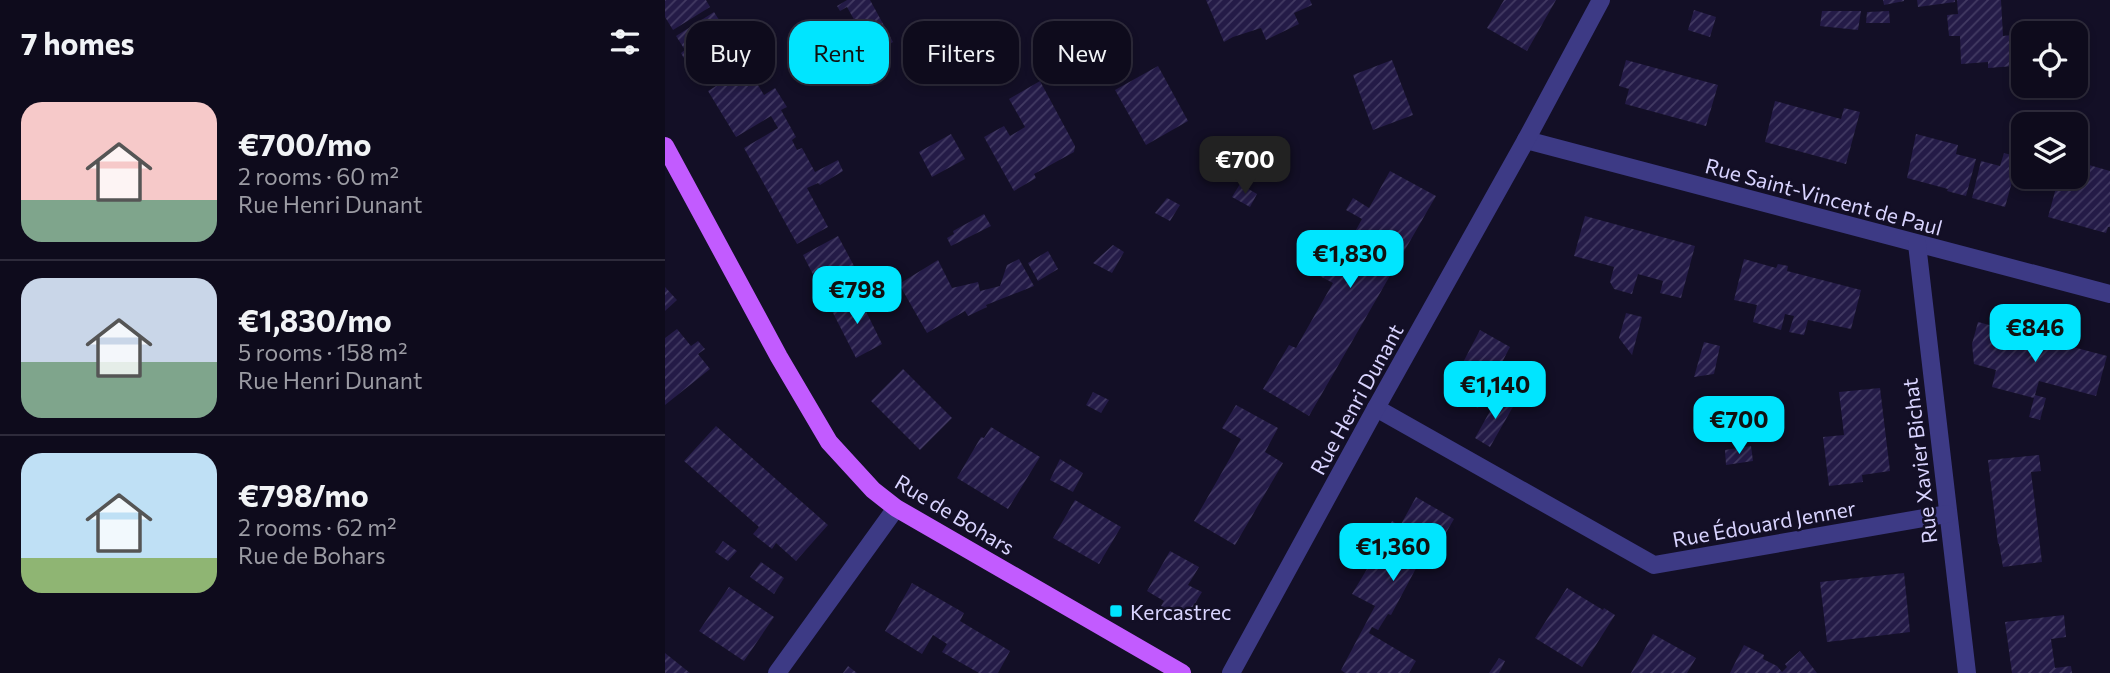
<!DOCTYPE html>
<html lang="en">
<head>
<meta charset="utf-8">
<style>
  :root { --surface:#0e0b1c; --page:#1c1929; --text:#f1f3f6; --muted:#9b9ba3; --line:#2e2b3b; --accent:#00e5ff }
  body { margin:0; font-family:Commissioner,sans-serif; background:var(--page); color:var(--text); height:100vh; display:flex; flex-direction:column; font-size:26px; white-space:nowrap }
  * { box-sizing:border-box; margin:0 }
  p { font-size:23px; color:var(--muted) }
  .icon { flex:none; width:38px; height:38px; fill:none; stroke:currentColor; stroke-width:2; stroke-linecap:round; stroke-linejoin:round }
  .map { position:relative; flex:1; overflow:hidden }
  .details { display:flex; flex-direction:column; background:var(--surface); width:665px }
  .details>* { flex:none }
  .hud { position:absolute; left:21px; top:21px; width:665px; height:63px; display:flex; gap:14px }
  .buttons { position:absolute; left:1346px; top:21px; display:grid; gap:14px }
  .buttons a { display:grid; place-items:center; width:77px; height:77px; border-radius:14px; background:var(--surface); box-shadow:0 4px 10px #0003,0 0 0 2px var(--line); font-size:35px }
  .price { position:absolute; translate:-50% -60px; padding:0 16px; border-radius:14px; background:var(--accent); color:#111; font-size:23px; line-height:46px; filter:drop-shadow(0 2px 4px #0008) }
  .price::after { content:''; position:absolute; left:50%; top:42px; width:21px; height:16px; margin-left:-10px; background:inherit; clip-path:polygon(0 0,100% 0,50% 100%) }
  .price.current { background:#222; color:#fff }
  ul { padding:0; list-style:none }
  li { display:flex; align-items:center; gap:21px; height:175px; padding:0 21px }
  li+li { border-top:2px solid var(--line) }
  li span { display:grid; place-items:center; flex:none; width:196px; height:140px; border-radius:21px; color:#555 }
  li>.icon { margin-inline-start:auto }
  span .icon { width:84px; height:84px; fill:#fffc; stroke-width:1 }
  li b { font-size:30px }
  h2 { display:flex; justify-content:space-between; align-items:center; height:84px; padding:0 21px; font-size:30px }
  .chip { padding:0 24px; border-radius:21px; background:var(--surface); box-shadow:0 4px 10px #0003,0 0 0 2px var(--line); font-size:24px; line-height:63px }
  .chip.current { background:var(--accent); color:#111 }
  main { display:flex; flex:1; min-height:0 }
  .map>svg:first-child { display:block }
  .building { fill:url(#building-hatch) }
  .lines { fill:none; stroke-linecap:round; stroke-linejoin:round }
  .minor { stroke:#3d3a85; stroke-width:18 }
  .major { stroke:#c25bff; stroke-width:18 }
  .poi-dot { fill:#00e5ff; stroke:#130f26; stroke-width:2.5 }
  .labels { text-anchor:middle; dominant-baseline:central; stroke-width:5; stroke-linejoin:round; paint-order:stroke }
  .street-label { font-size:21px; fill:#d9d4ff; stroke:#130f26 }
  .poi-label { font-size:21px; fill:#d9d4ff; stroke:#130f26; text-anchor:start }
</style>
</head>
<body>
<main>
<section class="details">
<h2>7 homes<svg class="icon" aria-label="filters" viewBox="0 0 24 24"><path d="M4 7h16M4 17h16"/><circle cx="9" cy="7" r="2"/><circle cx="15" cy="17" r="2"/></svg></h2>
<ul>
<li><span style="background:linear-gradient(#f6c9c9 70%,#7fa58c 0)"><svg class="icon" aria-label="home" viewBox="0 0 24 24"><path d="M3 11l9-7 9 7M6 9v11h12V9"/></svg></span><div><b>€700/mo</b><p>2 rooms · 60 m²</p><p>Rue Henri Dunant</p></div></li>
<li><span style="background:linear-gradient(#c9d6e8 60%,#7fa58c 0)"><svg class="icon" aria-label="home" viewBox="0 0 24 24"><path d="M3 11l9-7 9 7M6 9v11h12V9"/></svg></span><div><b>€1,830/mo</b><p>5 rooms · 158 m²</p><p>Rue Henri Dunant</p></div></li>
<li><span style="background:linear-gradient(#bfe0f5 75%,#8fb573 0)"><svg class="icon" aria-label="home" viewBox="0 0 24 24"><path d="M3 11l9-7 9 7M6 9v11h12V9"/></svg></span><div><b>€798/mo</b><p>2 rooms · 62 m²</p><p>Rue de Bohars</p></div></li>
</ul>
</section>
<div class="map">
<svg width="1445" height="673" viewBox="0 0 1445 673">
  <defs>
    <pattern id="building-hatch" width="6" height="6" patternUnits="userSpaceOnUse" patternTransform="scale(1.75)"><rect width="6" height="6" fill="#241b47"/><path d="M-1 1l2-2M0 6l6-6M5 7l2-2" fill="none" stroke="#433b63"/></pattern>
  </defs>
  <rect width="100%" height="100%" fill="#130f26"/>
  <g class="building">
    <polygon points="0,0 41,0 45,7 8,30 0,17"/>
    <polygon points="182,0 205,0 228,42 188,66 175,45 196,32 182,7 175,11 172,6"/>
    <polygon points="541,0 645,0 647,5 629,13 634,24 601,40 596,28 568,37 559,42"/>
    <polygon points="839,0 891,0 862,51 822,28"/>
    <polygon points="1218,0 1239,0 1239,1 1219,5"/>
    <polygon points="1252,0 1290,0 1290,2 1253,7"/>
    <polygon points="1292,0 1336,0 1338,36 1347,35 1349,66 1323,68 1323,62 1296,64 1295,36 1284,36 1282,15 1293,14"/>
    <polygon points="1029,10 1051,17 1045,37 1023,30"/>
    <polygon points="1157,11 1196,11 1193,30 1155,26"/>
    <polygon points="1224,11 1225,23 1201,23 1202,12"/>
    <polygon points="49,12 63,34 45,46 59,67 62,65 66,71 42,86 24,57 20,60 16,53 20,50 11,36"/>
    <polygon points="727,60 748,115 708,130 688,75"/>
    <polygon points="961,60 1053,85 1041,126 960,104 964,89 954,86"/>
    <polygon points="493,66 523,121 481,145 450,90"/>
    <polygon points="82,67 99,95 110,88 122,107 116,110 131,137 127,140 132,150 137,148 150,172 173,160 178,171 155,185 153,183 142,188 163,227 132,244 79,148 113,128 106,116 71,137 43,91"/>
    <polygon points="375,81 410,146 409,152 369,174 371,178 349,191 319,137 339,126 345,136 360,127 344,99"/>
    <polygon points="1110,101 1176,119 1179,108 1195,112 1181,164 1100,142"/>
    <polygon points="286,134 300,159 267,177 254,152"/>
    <polygon points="1251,134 1293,145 1291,154 1311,159 1301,196 1282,191 1283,189 1242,178"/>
    <polygon points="1339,153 1354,157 1340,207 1307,198 1316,161 1335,166"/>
    <polygon points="1410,161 1445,171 1445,227 1443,227 1441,233 1383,217 1394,177 1410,177"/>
    <polygon points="725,171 771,196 644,416 598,389 624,345 631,348 668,283 651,274 669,242 681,248 697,219 681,210 688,198 704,208"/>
    <polygon points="575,184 592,194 585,207 567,197"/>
    <polygon points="502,198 515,205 505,221 490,213"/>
    <polygon points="319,214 326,226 286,246 282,238 289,234 288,231"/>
    <polygon points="920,216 1030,246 1016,298 995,293 998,281 973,274 967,294 949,289 945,282 949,267 909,256"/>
    <polygon points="173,236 196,279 204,275 209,284 201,288 198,283 162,302 138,255"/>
    <polygon points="448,245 459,252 447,273 428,263"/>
    <polygon points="383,251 393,269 373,281 363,263"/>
    <polygon points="354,259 369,286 321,305 322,307 303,316 300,311 262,333 234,284 273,260 287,288 313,282 315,291 335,286 342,265"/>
    <polygon points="1079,259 1111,268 1113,264 1123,266 1122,271 1196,290 1186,329 1143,320 1139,335 1124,332 1129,316 1120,314 1116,330 1088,322 1092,305 1069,300"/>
    <polygon points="0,287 12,300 0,311"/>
    <polygon points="193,295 217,344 191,358 166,309"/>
    <polygon points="961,313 977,317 967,355 954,338"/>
    <polygon points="1313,322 1442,356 1431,396 1374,381 1370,395 1381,398 1375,420 1364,417 1369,398 1327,387 1331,370 1309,364 1307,344"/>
    <polygon points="12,329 26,346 33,341 40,349 33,354 45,369 0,405 0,338"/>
    <polygon points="815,330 845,347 813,408 783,391"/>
    <polygon points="1039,342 1055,346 1049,374 1029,377"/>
    <polygon points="238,369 287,418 255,450 206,401"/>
    <polygon points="1215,388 1225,471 1197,475 1198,482 1164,486 1158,437 1179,435 1174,392"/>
    <polygon points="428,392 444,400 436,413 421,405"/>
    <polygon points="834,395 849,405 825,447 810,438"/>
    <polygon points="571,405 613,428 600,452 618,463 570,545 529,521 576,439 557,428"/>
    <polygon points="51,426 163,525 131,561 111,543 107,549 88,534 94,527 19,461"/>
    <polygon points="326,427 375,457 343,509 292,478 316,437 319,438"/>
    <polygon points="1086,446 1088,461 1061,465 1060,450"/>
    <polygon points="1374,455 1376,471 1366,472 1377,562 1338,567 1334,544 1333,544 1323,460"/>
    <polygon points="395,459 418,473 408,492 385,480"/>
    <polygon points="751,497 789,519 764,562 756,559 726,615 723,614 713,630 707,627 704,633 751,661 744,673 680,673 676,670 710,606 687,594 702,569 692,564 702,545 705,547 713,534 718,537 727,521 735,526"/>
    <polygon points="410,500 456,527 434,564 388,538"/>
    <polygon points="58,541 72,551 63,561 50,552"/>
    <polygon points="505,551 534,567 523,585 537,592 523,615 511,608 508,613 496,606 499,601 482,591"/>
    <polygon points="96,562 119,578 109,594 85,577"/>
    <polygon points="1239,573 1245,632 1162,642 1155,582"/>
    <polygon points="247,583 299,613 295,621 345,651 333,673 314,673 277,652 282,644 268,635 257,654 220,631"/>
    <polygon points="64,587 109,617 79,661 34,631"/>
    <polygon points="902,588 938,610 939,608 950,615 917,667 870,638"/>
    <polygon points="1399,615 1401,637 1386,639 1390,668 1406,666 1407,673 1347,673 1340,622"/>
    <polygon points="988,634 1031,658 1022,673 966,673"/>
    <polygon points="1079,645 1099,655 1098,659 1112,666 1117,672 1122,667 1120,664 1135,651 1152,673 1065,673"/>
    <polygon points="0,653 25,673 0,673"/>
    <polygon points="834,658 840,661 834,673 824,673"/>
    <polygon points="183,666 192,673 178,673"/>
  </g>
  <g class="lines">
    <g class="minor">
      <polyline points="861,140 1445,294"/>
      <polyline points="1252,244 1302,673"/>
      <polyline points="711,408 989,565 1282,514"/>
      <polyline points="112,673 231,508"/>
      <polyline points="566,673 711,408 861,140 936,0"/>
    </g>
    <polyline class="major" points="0,146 114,357 164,442 208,490 231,508 517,673"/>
  </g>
  <rect class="poi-dot" x="444" y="604" width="14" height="14" rx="3.5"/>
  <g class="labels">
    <g class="street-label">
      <text transform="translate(1159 196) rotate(15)">Rue Saint-Vincent de Paul</text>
      <text transform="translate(691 399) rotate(-61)">Rue Henri Dunant</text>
      <text transform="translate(1254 461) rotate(-97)">Rue Xavier Bichat</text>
      <text transform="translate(290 514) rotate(31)">Rue de Bohars</text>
      <text transform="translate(1099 523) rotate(-10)">Rue Édouard Jenner</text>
    </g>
    <g class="poi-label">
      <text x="465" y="611">Kercastrec</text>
    </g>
  </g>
</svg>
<div class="buttons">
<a><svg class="icon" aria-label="locate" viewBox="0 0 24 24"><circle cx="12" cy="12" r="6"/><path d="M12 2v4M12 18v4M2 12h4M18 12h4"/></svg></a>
<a><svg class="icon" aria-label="layers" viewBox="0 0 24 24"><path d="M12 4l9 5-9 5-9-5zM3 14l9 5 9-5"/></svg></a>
</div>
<b class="price current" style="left:580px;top:196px">€700</b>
<b class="price" style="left:685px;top:290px">€1,830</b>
<b class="price" style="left:192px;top:326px">€798</b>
<b class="price" style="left:1370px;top:364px">€846</b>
<b class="price" style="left:830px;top:421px">€1,140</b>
<b class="price" style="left:1074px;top:456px">€700</b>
<b class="price" style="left:728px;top:583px">€1,360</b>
<div class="hud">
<a class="chip">Buy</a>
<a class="chip current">Rent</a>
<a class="chip">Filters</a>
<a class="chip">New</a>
</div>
</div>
</main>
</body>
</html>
